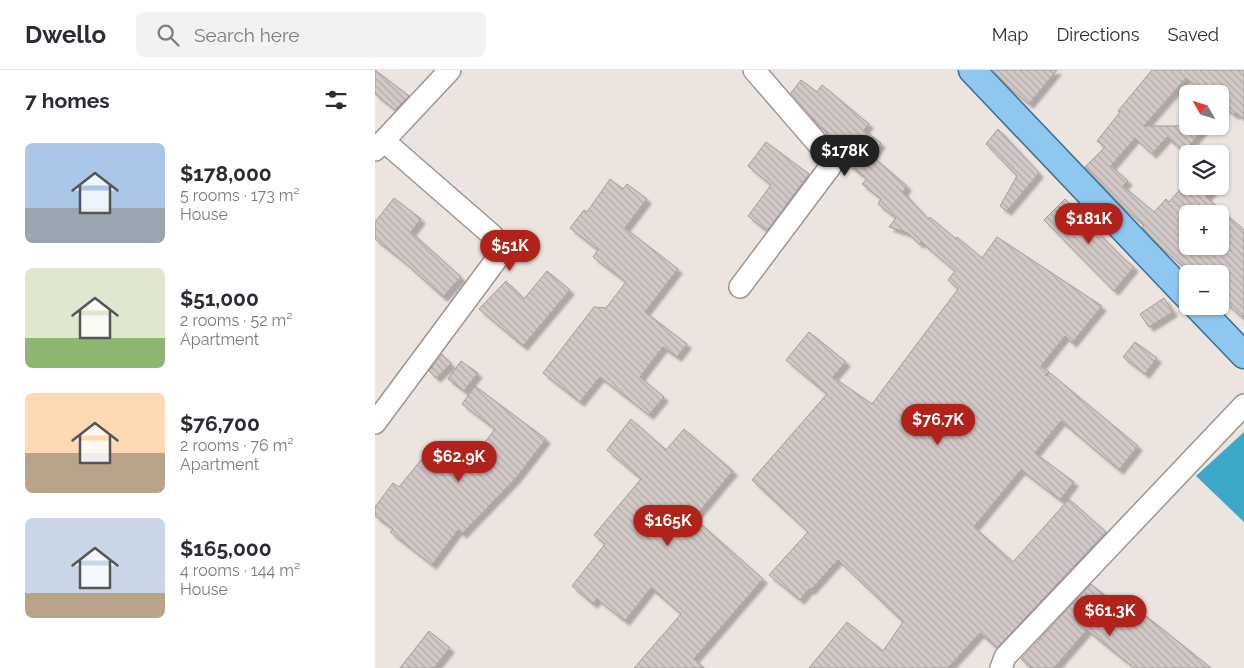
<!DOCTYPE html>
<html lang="en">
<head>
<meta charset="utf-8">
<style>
  :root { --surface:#fff; --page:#f2f2f3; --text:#2b2b33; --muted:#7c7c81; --line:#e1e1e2; --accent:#b1221b }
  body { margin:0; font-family:Raleway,sans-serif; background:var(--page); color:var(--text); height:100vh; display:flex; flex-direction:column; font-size:19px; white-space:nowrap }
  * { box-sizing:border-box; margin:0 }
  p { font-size:16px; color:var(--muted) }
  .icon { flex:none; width:28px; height:28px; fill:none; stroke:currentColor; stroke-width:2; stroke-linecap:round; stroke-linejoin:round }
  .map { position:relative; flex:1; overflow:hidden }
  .drawer { display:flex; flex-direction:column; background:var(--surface); width:375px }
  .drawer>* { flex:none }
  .needle { width:32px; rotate:309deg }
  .controls { position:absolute; left:804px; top:15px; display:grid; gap:10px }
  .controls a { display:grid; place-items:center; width:50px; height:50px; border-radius:8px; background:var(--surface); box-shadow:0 1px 4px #0004; font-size:25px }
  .price { position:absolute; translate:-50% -42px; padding:0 11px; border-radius:18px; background:var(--accent); color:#fff; font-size:16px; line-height:32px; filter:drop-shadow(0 1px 2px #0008) }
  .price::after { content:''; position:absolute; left:50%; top:30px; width:15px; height:11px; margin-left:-8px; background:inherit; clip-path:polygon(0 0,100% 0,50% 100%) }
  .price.current { background:#222; color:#fff }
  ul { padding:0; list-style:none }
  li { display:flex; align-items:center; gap:15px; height:125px; padding:0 25px }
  li span { display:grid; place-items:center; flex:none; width:140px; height:100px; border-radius:8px; color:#555 }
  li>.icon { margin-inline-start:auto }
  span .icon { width:60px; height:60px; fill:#fffc; stroke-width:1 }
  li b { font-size:21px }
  h2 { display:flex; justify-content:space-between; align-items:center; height:60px; padding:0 25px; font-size:21px }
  header { display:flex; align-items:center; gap:30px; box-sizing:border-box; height:70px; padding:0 25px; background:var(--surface); border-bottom:1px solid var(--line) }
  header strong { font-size:24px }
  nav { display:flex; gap:28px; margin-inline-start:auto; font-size:18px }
  .search { width:350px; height:45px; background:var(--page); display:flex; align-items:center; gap:12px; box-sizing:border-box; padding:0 18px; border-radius:8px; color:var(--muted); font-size:19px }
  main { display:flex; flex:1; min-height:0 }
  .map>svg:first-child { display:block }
  .water { fill:#3aa9c8 }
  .building { fill:url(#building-back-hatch); stroke:#a49b9a; fill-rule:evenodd; filter:url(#shadow) }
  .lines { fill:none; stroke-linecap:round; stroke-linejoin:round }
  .minor-casing { stroke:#9e9692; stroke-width:24 }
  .major-casing { stroke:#35709a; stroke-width:29 }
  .minor { stroke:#fff; stroke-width:21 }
  .major { stroke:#8fc7ee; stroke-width:26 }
</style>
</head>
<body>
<header>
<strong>Dwello</strong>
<div class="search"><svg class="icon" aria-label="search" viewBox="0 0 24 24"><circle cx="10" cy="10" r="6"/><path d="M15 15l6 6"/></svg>Search here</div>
<nav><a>Map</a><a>Directions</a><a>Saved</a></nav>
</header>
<main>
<section class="drawer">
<h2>7 homes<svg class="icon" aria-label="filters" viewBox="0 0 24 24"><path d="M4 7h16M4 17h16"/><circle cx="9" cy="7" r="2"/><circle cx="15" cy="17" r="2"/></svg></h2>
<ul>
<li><span style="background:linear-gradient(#a9c7e8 65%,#9aa5b1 0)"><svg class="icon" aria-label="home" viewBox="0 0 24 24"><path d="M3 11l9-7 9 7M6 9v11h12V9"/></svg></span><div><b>$178,000</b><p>5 rooms · 173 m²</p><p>House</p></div></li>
<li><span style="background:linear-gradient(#dfe7d0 70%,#8fb573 0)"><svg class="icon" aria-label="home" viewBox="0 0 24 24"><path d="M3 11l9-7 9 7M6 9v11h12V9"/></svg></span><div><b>$51,000</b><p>2 rooms · 52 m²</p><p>Apartment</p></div></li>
<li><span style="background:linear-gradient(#ffd9b3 60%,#b9a48a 0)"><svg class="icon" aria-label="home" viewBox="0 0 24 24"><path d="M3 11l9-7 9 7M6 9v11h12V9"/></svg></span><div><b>$76,700</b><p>2 rooms · 76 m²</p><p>Apartment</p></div></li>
<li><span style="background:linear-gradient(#c9d6e8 75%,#b9a48a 0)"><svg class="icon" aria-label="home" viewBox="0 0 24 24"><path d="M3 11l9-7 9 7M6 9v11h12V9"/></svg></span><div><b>$165,000</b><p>4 rooms · 144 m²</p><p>House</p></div></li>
</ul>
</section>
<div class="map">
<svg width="869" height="598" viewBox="0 0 869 598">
  <defs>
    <pattern id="building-back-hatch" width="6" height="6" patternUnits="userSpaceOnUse" patternTransform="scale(1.25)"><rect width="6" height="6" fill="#d2c8c6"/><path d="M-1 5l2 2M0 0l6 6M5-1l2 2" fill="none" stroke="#b4aba9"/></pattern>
    <filter id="shadow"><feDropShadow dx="4.5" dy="4.5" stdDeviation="1" flood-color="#0004"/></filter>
  </defs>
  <rect width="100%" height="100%" fill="#ece4df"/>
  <polygon class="water" points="869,362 869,452 821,406"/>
  <g class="building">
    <polygon points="0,0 34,26 20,40 0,24"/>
    <polygon points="618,0 682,0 654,34 638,21"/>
    <path d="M 777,0 L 869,0 L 869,49 L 861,43 L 859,45 L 845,34 L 845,24 L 831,24 L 811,8 L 769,56 L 831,56 L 809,82 L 792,67 L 777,84 L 760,68 L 736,96 L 753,111 L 748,116 L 779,142 L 791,129 L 794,132 L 808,116 L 841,116 L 831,127 L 869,160 L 869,249 L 845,228 L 845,204 L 817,204 L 788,179 L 767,157 L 769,155 L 752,141 L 710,97 L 730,77 L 722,71 L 745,42 L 743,41 ZM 812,144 L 845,144 L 845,176 L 812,176 Z"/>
    <polygon points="426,10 442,22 447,15 494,54 489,60 506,73 497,86 532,116 528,122 553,149 555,147 581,169 582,167 607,188 622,167 727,236 697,273 690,266 666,296 674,302 670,306 675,303 763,376 744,400 686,351 660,383 699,412 685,430 646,400 599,457 638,492 694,429 731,462 622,578 605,563 573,598 434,598 472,552 508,581 528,552 463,490 436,520 434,519 425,530 394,505 433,462 377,410 452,324 411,290 434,262 471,292 458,307 497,334 583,219 573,210 580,201 546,172 544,174 533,163 514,157 521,148 503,134 506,129 487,114 492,109 469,91 467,82 451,64 453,63 445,57 416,23"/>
    <polygon points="623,59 664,103 632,141 625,136 642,106 611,74"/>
    <polygon points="391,72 434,104 392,161 373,146 396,115 373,96"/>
    <polygon points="235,109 248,119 252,114 272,129 250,158 303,199 270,242 312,274 302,287 288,277 265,307 289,327 274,345 225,307 205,332 168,303 219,237 231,238 251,212 218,187 223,180 195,158 209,140 212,142"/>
    <polygon points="19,128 46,149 36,162 86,207 68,227 28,191 0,169 0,152"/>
    <polygon points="690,129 748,188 759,197 739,221 669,150"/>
    <polygon points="172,201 195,220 148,276 104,239 131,211 149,229"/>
    <polygon points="789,228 798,242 774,257 765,244"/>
    <polygon points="760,272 782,288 770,304 748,287"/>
    <polygon points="67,284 76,294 61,308 54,301"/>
    <polygon points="86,291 103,303 89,321 73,309"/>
    <polygon points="100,316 171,369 141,408 87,464 83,460 57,495 15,462 18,459 0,446 0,437 18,413 24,417 51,384 82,409 120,359 87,334"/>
    <polygon points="256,349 291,380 309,359 358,401 319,448 388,509 319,589 329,598 259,598 306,544 276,518 250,551 222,529 218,534 197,516 230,474 219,465 266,409 232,380"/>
    <polygon points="716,514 765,554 771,546 836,598 759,598 712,560 679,598 656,598 646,589"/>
    <polygon points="54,561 75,578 59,598 25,598"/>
  </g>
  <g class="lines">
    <defs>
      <g id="minor">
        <polyline points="0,80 75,0"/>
        <polyline points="365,217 455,97 457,90 379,0"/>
        <polyline points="0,353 124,186 125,177 117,165 9,71"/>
        <polyline points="626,598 630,587 869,335"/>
      </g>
      <g id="major">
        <polyline points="597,0 812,226"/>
        <polyline points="822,236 869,285"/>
      </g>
    </defs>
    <use href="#minor" class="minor-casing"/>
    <use href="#major" class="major-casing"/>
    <use href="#minor" class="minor"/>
    <use href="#major" class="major"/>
  </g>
</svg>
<div class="controls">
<a><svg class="needle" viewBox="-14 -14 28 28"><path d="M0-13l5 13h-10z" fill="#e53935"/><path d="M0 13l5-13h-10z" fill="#7c7c81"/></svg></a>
<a><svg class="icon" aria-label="layers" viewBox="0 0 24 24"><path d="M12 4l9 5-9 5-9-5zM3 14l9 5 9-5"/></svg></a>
<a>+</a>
<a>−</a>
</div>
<b class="price current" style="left:470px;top:107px">$178K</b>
<b class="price" style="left:714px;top:175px">$181K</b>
<b class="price" style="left:135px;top:202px">$51K</b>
<b class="price" style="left:563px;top:376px">$76.7K</b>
<b class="price" style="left:84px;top:413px">$62.9K</b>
<b class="price" style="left:293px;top:477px">$165K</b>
<b class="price" style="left:735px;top:567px">$61.3K</b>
</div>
</main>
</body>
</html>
